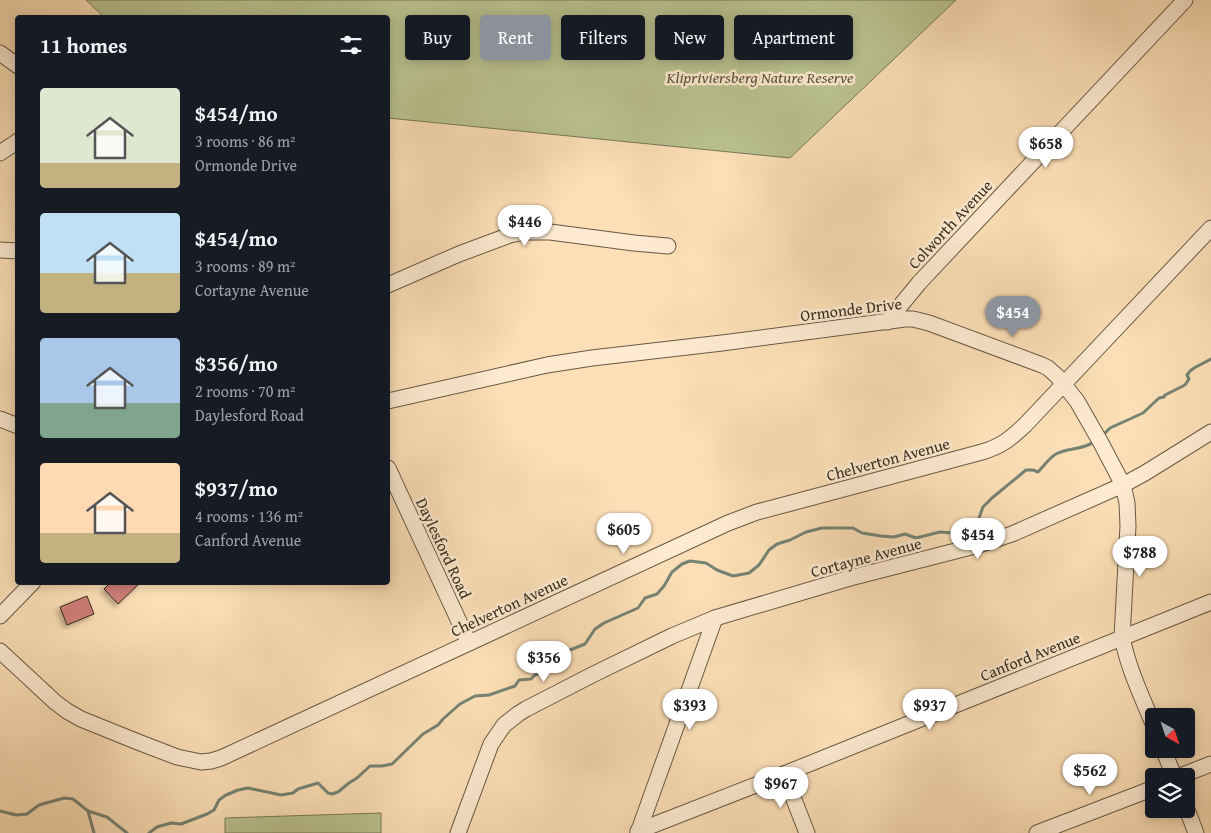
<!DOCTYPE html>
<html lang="en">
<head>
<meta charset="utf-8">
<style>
  :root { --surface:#171b24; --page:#242831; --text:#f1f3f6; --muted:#9ea1a6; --accent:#8c9099 }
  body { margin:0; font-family:"Gentium Book Plus",serif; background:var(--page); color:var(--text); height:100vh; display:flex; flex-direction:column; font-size:19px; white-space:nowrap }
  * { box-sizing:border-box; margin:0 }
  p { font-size:16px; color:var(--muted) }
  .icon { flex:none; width:28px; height:28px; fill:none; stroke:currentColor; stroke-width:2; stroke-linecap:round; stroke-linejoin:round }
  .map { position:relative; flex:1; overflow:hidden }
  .panel { position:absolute; left:15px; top:15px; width:375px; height:570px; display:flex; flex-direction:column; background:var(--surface); border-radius:5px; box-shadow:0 2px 12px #0003 }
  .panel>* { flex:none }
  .top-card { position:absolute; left:405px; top:15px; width:475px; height:45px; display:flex; gap:10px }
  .needle { width:32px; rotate:140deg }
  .fabs { position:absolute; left:1145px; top:708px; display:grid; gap:10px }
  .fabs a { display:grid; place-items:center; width:50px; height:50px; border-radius:5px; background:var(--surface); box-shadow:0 2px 12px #0003; font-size:25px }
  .price { position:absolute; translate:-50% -42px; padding:0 11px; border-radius:18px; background:#fff; color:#222; font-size:16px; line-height:32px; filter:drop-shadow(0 1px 2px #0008) }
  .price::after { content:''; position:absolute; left:50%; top:30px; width:15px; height:11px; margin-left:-8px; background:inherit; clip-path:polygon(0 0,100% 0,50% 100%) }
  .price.on { background:var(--accent); color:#fff }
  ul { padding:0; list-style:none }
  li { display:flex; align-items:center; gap:15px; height:125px; padding:0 25px }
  li span { display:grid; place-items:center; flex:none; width:140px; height:100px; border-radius:5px; color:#555 }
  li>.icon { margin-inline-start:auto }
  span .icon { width:60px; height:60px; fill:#fffc; stroke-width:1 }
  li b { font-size:21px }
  h2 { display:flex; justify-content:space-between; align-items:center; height:60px; padding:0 25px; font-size:21px }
  .pill { padding:0 18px; border-radius:5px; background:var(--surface); box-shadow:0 2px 12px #0003; font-size:18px; line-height:45px }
  .pill.on { background:var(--accent); color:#fff }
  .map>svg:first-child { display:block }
  .green { fill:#bac391; stroke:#787858 }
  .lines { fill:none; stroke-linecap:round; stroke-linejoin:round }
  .stream { stroke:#758375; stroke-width:3 }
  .building { fill:#cd7e76; stroke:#352c1f; filter:url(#shadow) }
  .minor-casing { stroke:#675945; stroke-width:17 }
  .minor { stroke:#fdead0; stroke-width:15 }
  .labels { text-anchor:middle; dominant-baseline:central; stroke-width:5; stroke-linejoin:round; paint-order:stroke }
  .park-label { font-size:16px; font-style:italic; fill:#56523c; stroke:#fdead0 }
  .street-label { font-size:16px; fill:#352c1f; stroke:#fdead0 }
</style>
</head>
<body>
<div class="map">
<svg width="1211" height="833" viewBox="0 0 1211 833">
  <defs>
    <filter id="shadow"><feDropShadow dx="-3.5" dy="3.5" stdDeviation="2.5" flood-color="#0004"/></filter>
  </defs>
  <rect width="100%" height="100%" fill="#fcdfb6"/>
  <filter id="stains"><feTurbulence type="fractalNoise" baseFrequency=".004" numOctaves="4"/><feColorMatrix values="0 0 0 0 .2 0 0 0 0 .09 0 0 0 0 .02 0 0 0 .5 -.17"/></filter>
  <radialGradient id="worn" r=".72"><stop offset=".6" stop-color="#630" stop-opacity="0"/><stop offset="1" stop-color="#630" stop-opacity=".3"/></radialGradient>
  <g class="green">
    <polygon points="86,0 956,0 790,158 388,118 388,18 104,17"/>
    <polygon points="381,813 381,833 225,833 225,818"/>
  </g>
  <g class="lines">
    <g class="stream">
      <polyline points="1102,436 1110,428 1143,413 1159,398 1164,397 1165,395 1185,385 1189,379 1187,375 1190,371 1194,368 1211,359"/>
      <polyline points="0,811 16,815 27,814 39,805 64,798 73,799 88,811 94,833"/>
      <polyline points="88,811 107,817 127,833"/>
      <path d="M 149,833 L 157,827 L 171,823 L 181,824 L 207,814 L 214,810 L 219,800 L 226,795 L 238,790 L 248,788 L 281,795 L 293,793 L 298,789 L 318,783 L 328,793 L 332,794 L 338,792 L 349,783 L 357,778 L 370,766 L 382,766 L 392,764 L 423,734 L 438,725 L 443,719 L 460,704 L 475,696 L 489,695 L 515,686 L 519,680 L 531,679 L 536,674 L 543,675 L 548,672 L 553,659 L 560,654 L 585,644 L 595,629 L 604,623 L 638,608 L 645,598 L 657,594 L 664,586 L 672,572 L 682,564 L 690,561 L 706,563 L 717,570 L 733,576 L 749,573 L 759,565 L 769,550 L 777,544 L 790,540 L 806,532 L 822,528 L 853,528 L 862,533 L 881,536 L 894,537 L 905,534 L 916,538 L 940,532 L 952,533 L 961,531 L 971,527 L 978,521 L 983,507 L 992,498 L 1026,470 L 1033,470 L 1038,472 C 1044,466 1049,458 1056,454 C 1069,447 1082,451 1095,441"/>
    </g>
  </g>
  <g class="building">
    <polygon points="111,582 141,582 118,604 104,589"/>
    <polygon points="87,596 94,614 67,625 60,607"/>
  </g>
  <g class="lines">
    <defs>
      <g id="minor">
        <polyline points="0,53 18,66"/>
        <polyline points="0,153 18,141"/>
        <polyline points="0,250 18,251"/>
        <polyline points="388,285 459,254 510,235 525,232 550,232 634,243 668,246"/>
        <polyline points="887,322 919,283 1185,0"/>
        <path d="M 388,401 L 547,365 L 592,358 L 722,343 L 905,319 L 913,319 L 929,323 L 1042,365 L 1048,368 L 1057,376 L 1077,401 L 1101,443 L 1123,485 L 1127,503 L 1128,526 L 1122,637 C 1128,668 1142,697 1154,726"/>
        <polyline points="0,419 18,426"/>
        <polyline points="388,468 469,643"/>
        <polyline points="0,616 33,582"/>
        <path d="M 0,651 L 55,702 L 67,711 L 81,719 L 138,742 L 177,757 L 201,762 L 211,761 L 221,758 L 728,523 L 757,512 L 795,502 L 982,452 C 1002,446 1010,439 1025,425 L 1211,228"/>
        <polyline points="1163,749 1174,776"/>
        <polyline points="784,774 807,833"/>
        <polyline points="1180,776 1211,764"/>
        <polyline points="1186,807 1196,833"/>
        <polyline points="638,831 784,774 1211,602"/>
        <polyline points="458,833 491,744 504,725 518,714 526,709 592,675 672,636 715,618 850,578 979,545 1012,534 1123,485 1145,473 1211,432"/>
        <polyline points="638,833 715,618"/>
        <polyline points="1037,833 1154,788"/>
      </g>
    </defs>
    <use href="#minor" class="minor-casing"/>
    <use href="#minor" class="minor"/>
  </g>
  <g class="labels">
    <g class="park-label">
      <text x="760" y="77">Klipriviersberg Nature Reserve</text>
    </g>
    <g class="street-label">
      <text transform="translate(950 224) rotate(-47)">Colworth Avenue</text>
      <text transform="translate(851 309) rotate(-7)">Ormonde Drive</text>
      <text transform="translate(888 459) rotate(-15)">Chelverton Avenue</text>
      <text transform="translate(444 548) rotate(65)">Daylesford Road</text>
      <text transform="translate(866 557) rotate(-15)">Cortayne Avenue</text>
      <text transform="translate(509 605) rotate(-25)">Chelverton Avenue</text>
      <text transform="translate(1030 656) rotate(-22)">Canford Avenue</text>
    </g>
  </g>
  <rect width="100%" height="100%" filter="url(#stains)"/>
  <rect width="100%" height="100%" fill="url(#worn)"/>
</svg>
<div class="fabs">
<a><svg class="needle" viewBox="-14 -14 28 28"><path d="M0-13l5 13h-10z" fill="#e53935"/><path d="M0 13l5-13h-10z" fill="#9ea1a6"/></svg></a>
<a><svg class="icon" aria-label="layers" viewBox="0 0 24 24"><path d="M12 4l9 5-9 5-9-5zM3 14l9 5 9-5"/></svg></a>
</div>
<b class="price" style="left:1046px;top:169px">$658</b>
<b class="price" style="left:525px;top:247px">$446</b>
<b class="price on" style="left:1013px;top:338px">$454</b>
<b class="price" style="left:624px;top:555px">$605</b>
<b class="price" style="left:978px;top:560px">$454</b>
<b class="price" style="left:1140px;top:578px">$788</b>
<b class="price" style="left:544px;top:683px">$356</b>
<b class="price" style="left:690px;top:731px">$393</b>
<b class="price" style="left:930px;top:731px">$937</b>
<b class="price" style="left:1090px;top:796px">$562</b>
<b class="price" style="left:781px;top:809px">$967</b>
<div class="top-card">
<a class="pill">Buy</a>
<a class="pill on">Rent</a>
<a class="pill">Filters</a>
<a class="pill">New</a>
<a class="pill">Apartment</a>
</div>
<section class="panel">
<h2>11 homes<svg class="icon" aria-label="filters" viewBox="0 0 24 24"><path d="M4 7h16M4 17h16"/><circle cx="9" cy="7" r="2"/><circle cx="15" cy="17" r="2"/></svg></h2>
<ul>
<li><span style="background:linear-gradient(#dfe7d0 75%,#c2b280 0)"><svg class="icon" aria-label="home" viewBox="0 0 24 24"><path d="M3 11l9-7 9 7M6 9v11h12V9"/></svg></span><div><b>$454/mo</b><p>3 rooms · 86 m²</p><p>Ormonde Drive</p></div></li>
<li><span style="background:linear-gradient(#bfe0f5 60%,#c2b280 0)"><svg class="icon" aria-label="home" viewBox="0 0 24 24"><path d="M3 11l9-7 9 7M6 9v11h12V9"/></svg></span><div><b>$454/mo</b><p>3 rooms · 89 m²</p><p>Cortayne Avenue</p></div></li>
<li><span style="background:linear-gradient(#a9c7e8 65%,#7fa58c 0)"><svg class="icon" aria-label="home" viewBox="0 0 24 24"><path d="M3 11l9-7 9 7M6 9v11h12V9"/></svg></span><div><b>$356/mo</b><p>2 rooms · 70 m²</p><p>Daylesford Road</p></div></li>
<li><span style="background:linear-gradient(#ffd9b3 70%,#c2b280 0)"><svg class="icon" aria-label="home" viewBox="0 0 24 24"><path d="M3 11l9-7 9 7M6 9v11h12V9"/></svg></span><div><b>$937/mo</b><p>4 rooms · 136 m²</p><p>Canford Avenue</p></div></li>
</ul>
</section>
</div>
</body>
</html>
